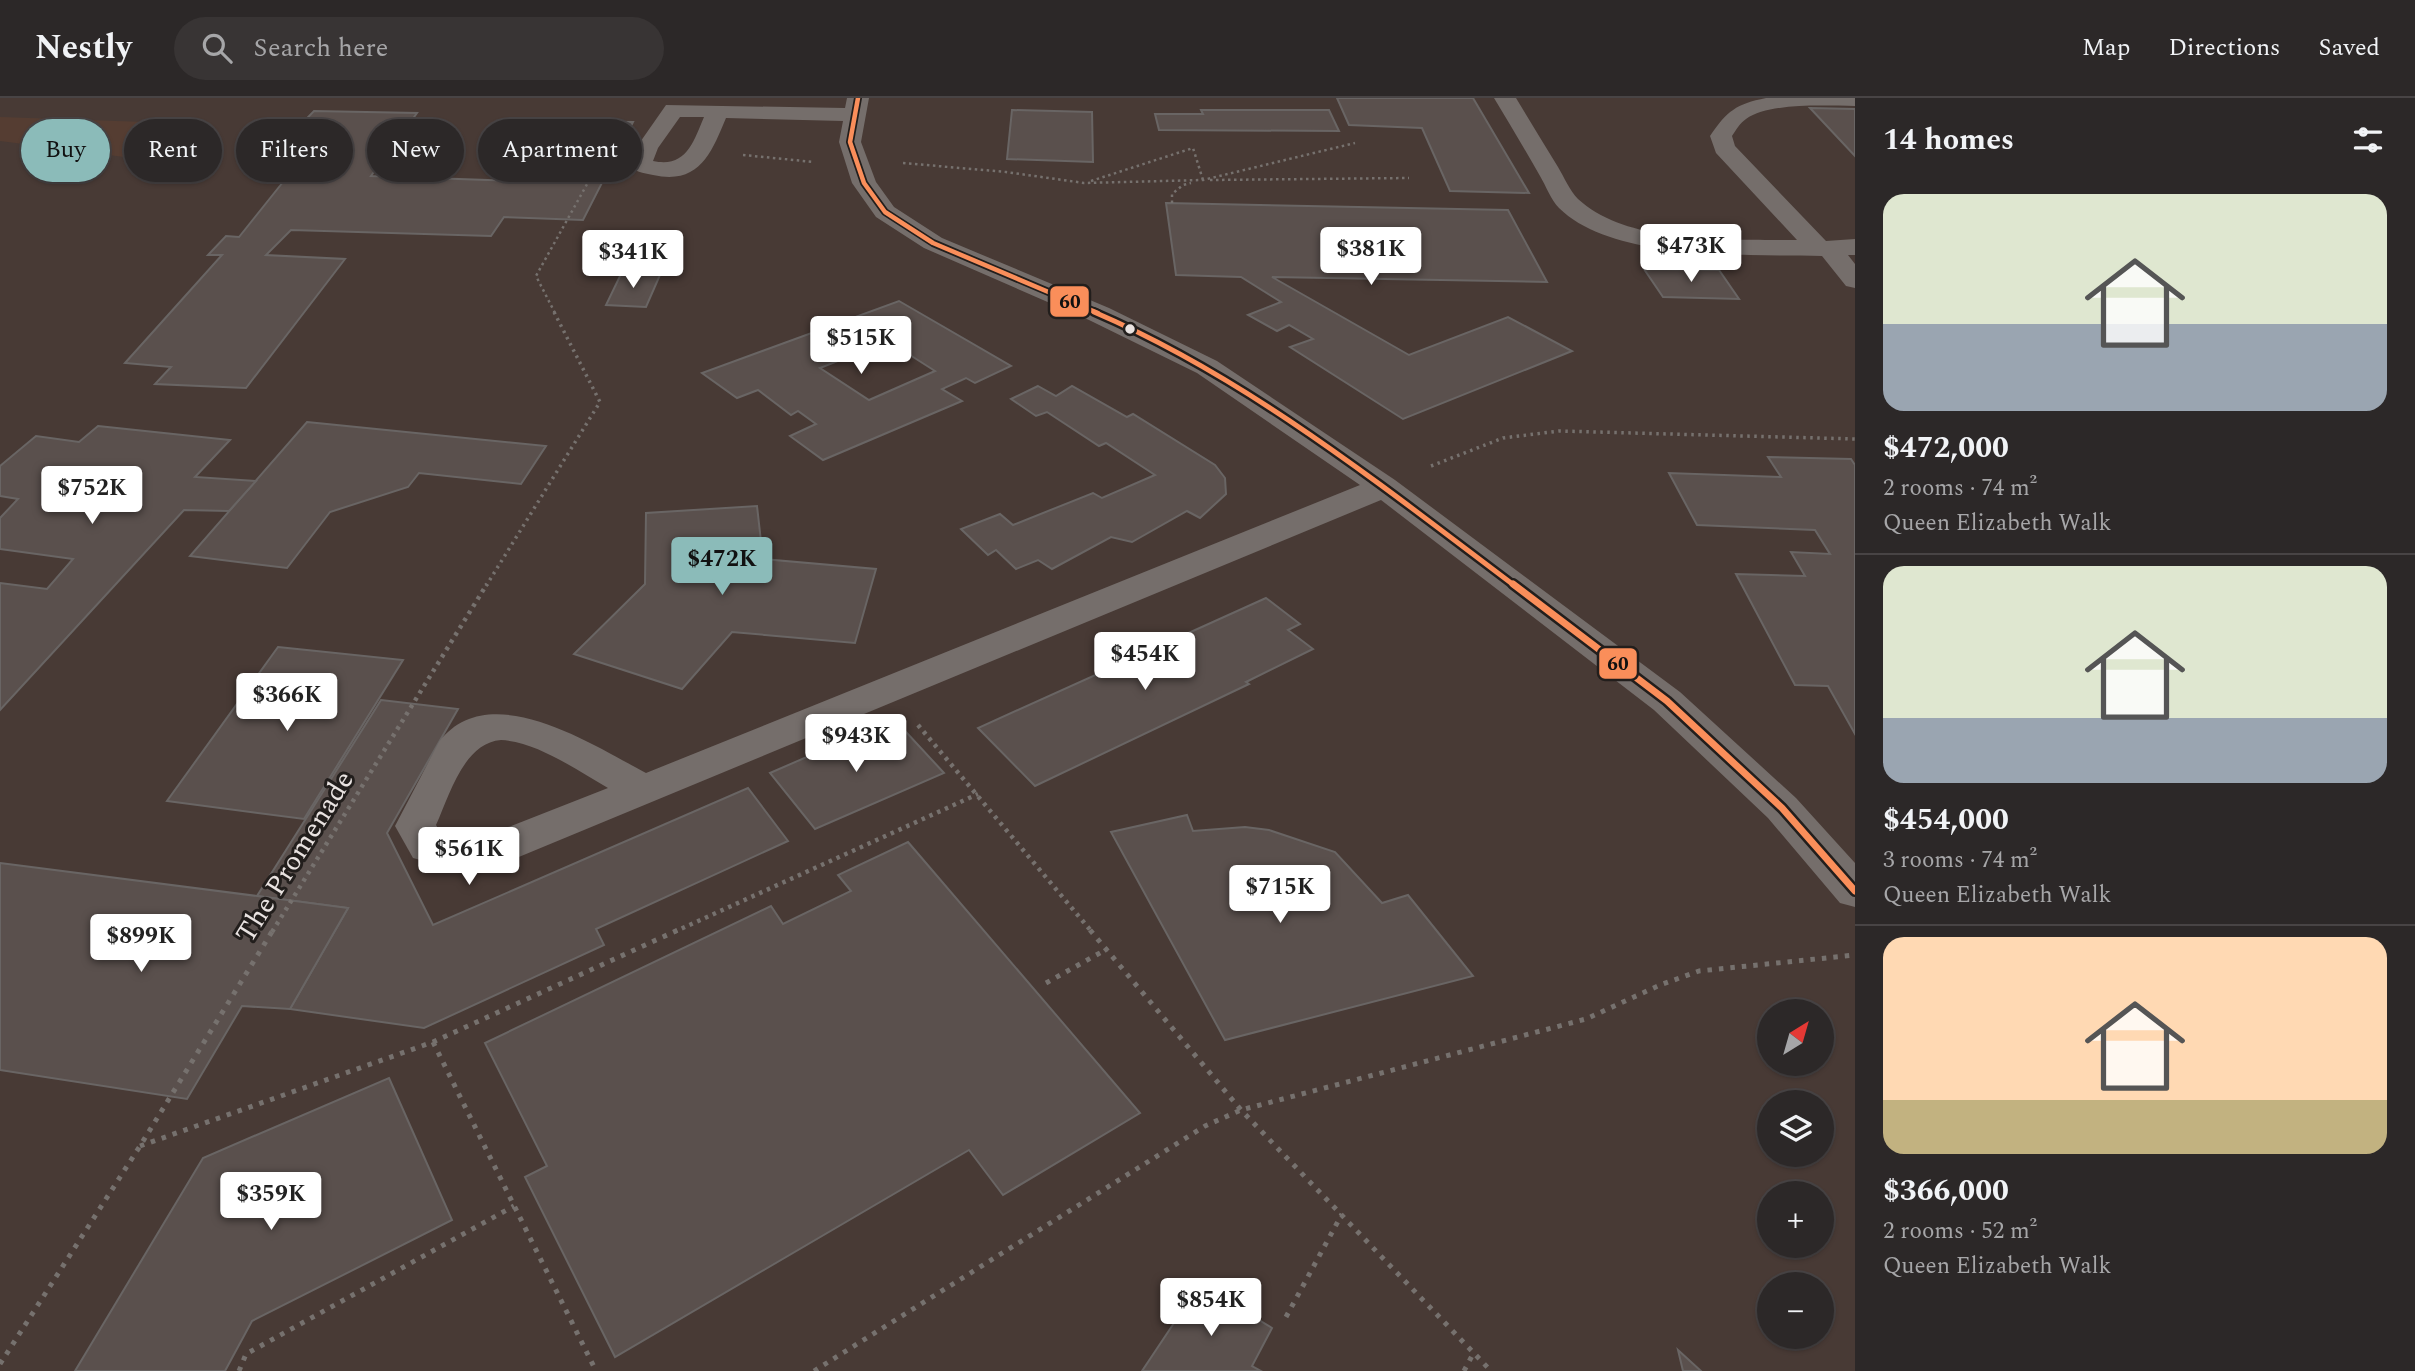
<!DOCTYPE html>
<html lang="en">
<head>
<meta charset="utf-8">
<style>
  :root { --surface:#2c2828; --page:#383434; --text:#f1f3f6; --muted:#a6a6a8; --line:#484445; --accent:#8bbbb9 }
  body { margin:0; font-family:Spectral,serif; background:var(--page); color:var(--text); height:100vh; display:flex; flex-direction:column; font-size:26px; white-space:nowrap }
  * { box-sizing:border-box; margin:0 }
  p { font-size:23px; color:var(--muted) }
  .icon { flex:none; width:38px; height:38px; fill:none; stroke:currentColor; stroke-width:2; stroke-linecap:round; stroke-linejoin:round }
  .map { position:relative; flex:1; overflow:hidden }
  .side { display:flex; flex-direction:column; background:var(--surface); width:560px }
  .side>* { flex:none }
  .hud { position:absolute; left:21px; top:21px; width:665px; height:63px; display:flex; gap:14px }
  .needle { width:46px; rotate:37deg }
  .controls { position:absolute; left:1757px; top:901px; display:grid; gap:14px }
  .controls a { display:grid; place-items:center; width:77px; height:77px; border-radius:50%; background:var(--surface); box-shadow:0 2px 5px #0004,0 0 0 2px var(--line); font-size:35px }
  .price { position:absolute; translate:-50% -60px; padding:0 16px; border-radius:7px; background:#fff; color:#222; font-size:23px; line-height:46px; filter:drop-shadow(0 2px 4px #0008) }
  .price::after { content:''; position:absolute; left:50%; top:42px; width:21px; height:16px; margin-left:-10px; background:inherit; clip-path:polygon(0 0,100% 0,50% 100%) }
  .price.current { background:var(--accent); color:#111 }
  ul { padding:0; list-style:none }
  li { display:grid; align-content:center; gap:14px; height:371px; padding:0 28px }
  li+li { border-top:2px solid var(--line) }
  li span { display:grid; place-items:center; height:217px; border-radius:21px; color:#555 }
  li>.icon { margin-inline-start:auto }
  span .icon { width:126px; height:126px; fill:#fffc; stroke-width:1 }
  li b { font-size:30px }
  h2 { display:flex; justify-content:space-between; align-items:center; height:84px; padding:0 28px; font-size:30px }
  .chip { padding:0 24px; border-radius:32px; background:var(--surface); box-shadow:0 2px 5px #0004,0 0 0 2px var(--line); font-size:24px; line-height:63px }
  .chip.current { background:var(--accent); color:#111 }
  header { display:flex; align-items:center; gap:42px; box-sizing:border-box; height:98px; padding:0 35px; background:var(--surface); border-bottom:2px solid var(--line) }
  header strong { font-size:33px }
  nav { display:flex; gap:38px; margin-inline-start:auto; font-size:24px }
  .search { width:490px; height:63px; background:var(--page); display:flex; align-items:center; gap:18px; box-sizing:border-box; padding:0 24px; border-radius:38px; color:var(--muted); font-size:26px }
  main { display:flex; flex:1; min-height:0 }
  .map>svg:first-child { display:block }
  .built { fill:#483a35; fill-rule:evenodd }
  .green { fill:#553d32 }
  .building { fill:#5a504d; stroke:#696564; stroke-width:2; fill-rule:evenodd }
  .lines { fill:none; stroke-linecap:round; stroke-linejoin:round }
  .path-far3 { stroke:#76716e; stroke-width:2.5; stroke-dasharray:2.5 3.5; stroke-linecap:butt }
  .path-far2 { stroke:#76716e; stroke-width:3.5; stroke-dasharray:2.5 4.5; stroke-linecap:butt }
  .path-far1 { stroke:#76716e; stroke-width:4.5; stroke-dasharray:3.5 5; stroke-linecap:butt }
  .path { stroke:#76716e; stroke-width:5; stroke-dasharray:4.5 7; stroke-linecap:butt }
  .minor { fill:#756e6b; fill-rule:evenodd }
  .bus-1-far2-casing { stroke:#221e1c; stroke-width:8 }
  .bus-1-far1-casing { stroke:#221e1c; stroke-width:10 }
  .bus-1-casing { stroke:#221e1c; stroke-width:12 }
  .bus-1-far2 { stroke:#fa8e5a; stroke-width:4.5 }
  .bus-1-far1 { stroke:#fa8e5a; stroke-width:5 }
  .bus-1 { stroke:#fa8e5a; stroke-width:7 }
  .bus-dot { fill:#e9e3e1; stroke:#221e1c; stroke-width:2.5 }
  .labels { text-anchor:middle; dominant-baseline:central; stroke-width:6; stroke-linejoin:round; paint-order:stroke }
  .street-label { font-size:28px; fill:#e9e3e1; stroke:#221e1c }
  .line-badge { stroke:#221e1c; stroke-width:2.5 }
  .pale-badge-label { font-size:19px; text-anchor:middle; font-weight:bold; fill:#111 }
</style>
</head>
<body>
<header>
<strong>Nestly</strong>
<div class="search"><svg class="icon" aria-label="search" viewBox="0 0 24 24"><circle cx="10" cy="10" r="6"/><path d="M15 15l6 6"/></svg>Search here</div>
<nav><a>Map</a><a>Directions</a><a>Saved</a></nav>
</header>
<main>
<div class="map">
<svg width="1855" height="1273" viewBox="0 0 1855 1273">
  <rect width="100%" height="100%" fill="#3b3635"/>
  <path class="built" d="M 0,0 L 1855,0 L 1855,1273 L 0,1273 ZM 1769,914 L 1822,914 L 1822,966 L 1769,966 ZM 1769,1004 L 1822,1004 L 1822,1057 L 1769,1057 ZM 1769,1096 L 1822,1096 L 1822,1148 L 1769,1148 ZM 1769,1186 L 1822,1186 L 1822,1239 L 1769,1239 Z"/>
  <polygon class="green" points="0,19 174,25 140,61 0,43"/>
  <g class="building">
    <polygon points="1337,0 1473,0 1529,95 1450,93 1422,30 1349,27"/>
    <polygon points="1810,10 1855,11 1855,58"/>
    <polygon points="1012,12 1092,14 1093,64 1007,61"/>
    <polygon points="1201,12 1329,12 1339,33 1159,32 1155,16 1203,16"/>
    <polygon points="314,13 417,15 371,78 518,83 555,23 633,24 583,122 504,119 491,138 291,132 266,157 345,161 246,290 155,286 171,269 125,265 222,157 208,157 226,138 239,139 287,79 267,78 295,45 284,44"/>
    <polygon points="1166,105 1508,112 1547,184 1272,179 1409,257 1508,219 1572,253 1403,321 1290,249 1313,241 1289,227 1277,233 1248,217 1281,204 1241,179 1176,177"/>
    <polygon points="1644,171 1719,172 1739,201 1663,199"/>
    <polygon points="621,176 660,177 646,209 606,207"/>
    <path d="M 899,203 L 1011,268 L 975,285 L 966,280 L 942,291 L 962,303 L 823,362 L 790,338 L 816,326 L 798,313 L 791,317 L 758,292 L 737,300 L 702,275 ZM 888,243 L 935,273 L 869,302 L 820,270 Z"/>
    <polygon points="1038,288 1056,298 1072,288 1127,319 1133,316 1215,367 1225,380 1226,396 1200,420 1187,413 1132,444 1111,439 1052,471 1038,462 1016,471 996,452 988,457 961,431 1000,416 1013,427 1093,395 1102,400 1155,377 1106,345 1099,348 1047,314 1036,318 1011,301"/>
    <polygon points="307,324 546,348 521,386 419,375 408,389 330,414 287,470 190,458"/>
    <polygon points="98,328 230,342 195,379 256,383 229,413 184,412 0,612 0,485 47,491 73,461 0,451 0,420 18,401 0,398 0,368 36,338 79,344"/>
    <polygon points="1768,359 1851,361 1855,367 1855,636 1828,588 1795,587 1736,476 1805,478 1791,454 1830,456 1815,432 1697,427 1669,375 1781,379"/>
    <polygon points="757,408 763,461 876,471 855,545 732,534 682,591 574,556 645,486 646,415"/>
    <polygon points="1266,500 1300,526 1288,532 1313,551 1246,584 1249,586 1035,688 978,630"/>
    <polygon points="278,549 403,562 304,721 167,703"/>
    <polygon points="381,602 458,611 387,735 433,827 748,690 788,743 596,831 604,847 424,930 290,911 348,810 257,798"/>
    <polygon points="894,621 944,675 815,731 770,675"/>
    <polygon points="1187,717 1193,733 1245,729 1269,732 1335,754 1382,805 1408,797 1473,878 1225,942 1111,734"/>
    <polygon points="908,744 1140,1015 1003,1097 969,1052 615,1259 525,1079 547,1068 485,945 771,808 783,826 851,793 838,777"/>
    <polygon points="0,765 257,798 348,810 290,911 242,908 187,1001 0,972"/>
    <polygon points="389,980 452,1122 252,1223 225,1273 75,1273 203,1060"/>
    <polygon points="1200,1186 1272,1230 1252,1268 1261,1273 1142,1273"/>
    <polygon points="1678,1252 1701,1273 1683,1273"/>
  </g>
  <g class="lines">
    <g class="path-far3">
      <polyline points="743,57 814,64"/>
      <polyline points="903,65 1006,74 1084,85 1203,82 1355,45"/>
      <polyline points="1210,82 1409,80"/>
      <polyline points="1091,83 1193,50 1203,82"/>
      <polyline points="1172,105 1172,96 1183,87 1191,85"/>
      <polyline points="555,215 536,178 596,70"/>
    </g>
    <g class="path-far2">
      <polyline points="1431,368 1503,340 1559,333 1855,341"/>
      <polyline points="486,488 600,304 554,214"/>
    </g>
    <g class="path-far1">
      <polyline points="918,627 1092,834"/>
      <polyline points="272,834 487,486"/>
      <polyline points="674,834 978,696"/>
    </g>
    <g class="path">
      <polyline points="1090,832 1241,1012 1491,1273"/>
      <polyline points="1046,885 1107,851"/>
      <polyline points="433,944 596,1273"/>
      <polyline points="140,1048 433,944 678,832"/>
      <polyline points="1286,1219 1342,1116"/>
      <polyline points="0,1266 140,1048 273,832"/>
      <polyline points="239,1273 246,1256 514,1108"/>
      <polyline points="814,1273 1205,1028 1241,1012 1586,921 1660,887 1699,873 1855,857"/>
      <polyline points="1464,1273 1474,1254"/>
    </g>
    <g class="minor">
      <path d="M 847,0 L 869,0 L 861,44 L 876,84 L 894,109 L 942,140 L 1109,210 L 1217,263 L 1395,382 L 1680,594 L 1796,700 L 1855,765 L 1855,809 L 1840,805 L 1768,720 L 1654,612 L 1381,402 L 514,761 L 461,773 L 413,760 L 395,728 L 439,644 C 489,578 593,647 646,675 L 1360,387 L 1197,275 L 1089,222 L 924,150 L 876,119 L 852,85 L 839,44 L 843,23 L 726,20 C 711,56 699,87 653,77 C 643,75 634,74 628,66 L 636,50 L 666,7 L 845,10 ZM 680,19 L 704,19 C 693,45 686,70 653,63 L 658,50 ZM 501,642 C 538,644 576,672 608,690 L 493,735 L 461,741 L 442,737 L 436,727 C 449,699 463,645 501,642 Z"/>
      <path d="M 1494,0 L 1516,0 C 1530,23 1544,46 1558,69 C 1564,79 1570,93 1578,101 C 1629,148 1732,141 1797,142 L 1716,55 L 1710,38 C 1727,13 1736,6 1766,0 L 1855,0 L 1855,8 C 1826,8 1770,4 1746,21 C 1740,25 1736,32 1732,38 L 1735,48 L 1826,143 L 1855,141 L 1855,157 L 1848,157 L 1855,166 L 1855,190 L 1846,188 L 1822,158 C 1749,156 1614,164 1559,110 C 1551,102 1546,88 1540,78 C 1525,52 1510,26 1494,0 Z"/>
    </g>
    <defs>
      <polyline id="bus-1-far2" points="858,0 850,44 864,85 885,114 933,145 1098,215"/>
      <path id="bus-1-far1" d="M 1094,214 C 1248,280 1382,388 1515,488"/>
      <polyline id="bus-1" points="1513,486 1667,603 1782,710 1855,793"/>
    </defs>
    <use href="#bus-1-far2" class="bus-1-far2-casing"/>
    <use href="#bus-1-far1" class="bus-1-far1-casing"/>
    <use href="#bus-1" class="bus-1-casing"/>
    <use href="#bus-1-far2" class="bus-1-far2"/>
    <use href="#bus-1-far1" class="bus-1-far1"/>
    <use href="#bus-1" class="bus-1"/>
  </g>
  <circle class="bus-dot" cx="1130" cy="231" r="6"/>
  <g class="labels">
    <g class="street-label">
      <text transform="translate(295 759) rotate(-58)">The Promenade</text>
    </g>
  </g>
  <g class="line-badge">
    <rect x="1049" y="187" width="41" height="33" rx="7" fill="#fa8e5a"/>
    <rect x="1598" y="549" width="40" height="33" rx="7" fill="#fa8e5a"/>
  </g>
  <g class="pale-badge-label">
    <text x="1070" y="210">60</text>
    <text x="1618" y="572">60</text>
  </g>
</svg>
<div class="controls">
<a><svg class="needle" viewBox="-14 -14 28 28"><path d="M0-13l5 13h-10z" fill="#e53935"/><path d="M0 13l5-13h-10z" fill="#a6a6a8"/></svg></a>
<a><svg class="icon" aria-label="layers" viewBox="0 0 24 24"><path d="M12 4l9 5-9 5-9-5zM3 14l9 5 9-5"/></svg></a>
<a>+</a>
<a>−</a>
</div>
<b class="price" style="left:1691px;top:186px">$473K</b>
<b class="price" style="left:1371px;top:189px">$381K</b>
<b class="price" style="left:633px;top:192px">$341K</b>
<b class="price" style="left:861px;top:278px">$515K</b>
<b class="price" style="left:92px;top:428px">$752K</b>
<b class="price current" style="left:722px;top:499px">$472K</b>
<b class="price" style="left:1145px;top:594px">$454K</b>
<b class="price" style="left:287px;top:635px">$366K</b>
<b class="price" style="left:856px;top:676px">$943K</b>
<b class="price" style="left:469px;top:789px">$561K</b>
<b class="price" style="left:1280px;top:827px">$715K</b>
<b class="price" style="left:141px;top:876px">$899K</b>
<b class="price" style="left:271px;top:1134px">$359K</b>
<b class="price" style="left:1211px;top:1240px">$854K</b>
<div class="hud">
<a class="chip current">Buy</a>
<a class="chip">Rent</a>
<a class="chip">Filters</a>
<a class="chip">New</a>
<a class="chip">Apartment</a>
</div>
</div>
<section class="side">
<h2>14 homes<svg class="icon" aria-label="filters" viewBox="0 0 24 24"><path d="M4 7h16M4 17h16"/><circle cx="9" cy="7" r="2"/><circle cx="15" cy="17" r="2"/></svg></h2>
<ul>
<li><span style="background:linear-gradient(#dfe7d0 60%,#9aa5b1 0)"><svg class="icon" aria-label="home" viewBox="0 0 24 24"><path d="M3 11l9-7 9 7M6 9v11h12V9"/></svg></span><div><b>$472,000</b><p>2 rooms · 74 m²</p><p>Queen Elizabeth Walk</p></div></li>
<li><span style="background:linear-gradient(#dfe7d0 70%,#9aa5b1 0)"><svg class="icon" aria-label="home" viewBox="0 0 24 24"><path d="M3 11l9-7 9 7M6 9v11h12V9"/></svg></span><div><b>$454,000</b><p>3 rooms · 74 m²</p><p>Queen Elizabeth Walk</p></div></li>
<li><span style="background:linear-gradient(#ffd9b3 75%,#c2b280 0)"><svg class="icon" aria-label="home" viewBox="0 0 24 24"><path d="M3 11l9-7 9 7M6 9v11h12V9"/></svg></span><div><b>$366,000</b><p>2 rooms · 52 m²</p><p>Queen Elizabeth Walk</p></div></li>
</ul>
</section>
</main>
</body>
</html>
